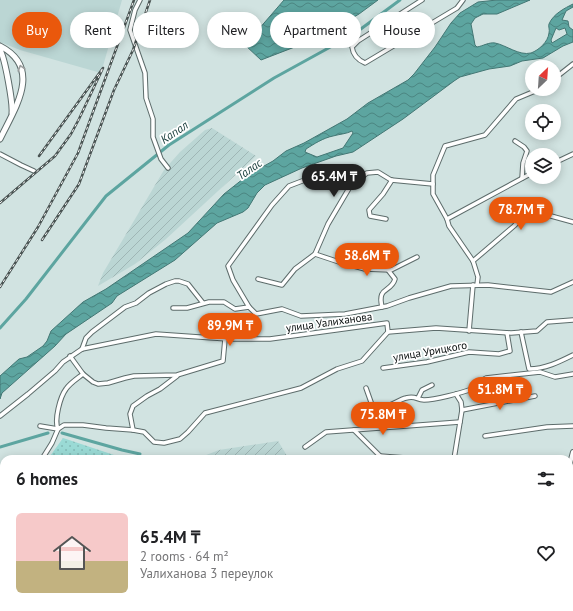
<!DOCTYPE html>
<html lang="en">
<head>
<meta charset="utf-8">
<style>
  :root { --surface:#fff; --page:#f6f6f6; --text:#202124; --muted:#757577; --line:#e0e0e0; --accent:#ea580c }
  body { margin:0; font-family:"PT Sans",sans-serif; background:var(--page); color:var(--text); height:100vh; display:flex; flex-direction:column; font-size:15px; white-space:nowrap }
  * { box-sizing:border-box; margin:0 }
  p { font-size:13px; color:var(--muted) }
  .icon { flex:none; width:22px; height:22px; fill:none; stroke:currentColor; stroke-width:2; stroke-linecap:round; stroke-linejoin:round }
  .map { position:relative; flex:1; overflow:hidden }
  .sheet { position:absolute; left:0px; top:455px; width:573px; height:156px; display:flex; flex-direction:column; background:var(--surface); border-radius:12px 12px 0 0; box-shadow:0 2px 10px #0003 }
  .sheet>* { flex:none }
  .banner { position:absolute; left:12px; top:12px; width:549px; height:36px; display:flex; gap:8px }
  .needle { width:26px; rotate:25deg }
  .buttons { position:absolute; left:525px; top:60px; display:grid; gap:8px }
  .buttons a { display:grid; place-items:center; width:36px; height:36px; border-radius:50%; background:var(--surface); box-shadow:0 2px 10px #0003; font-size:20px }
  .price { position:absolute; translate:-50% -34px; padding:0 9px; border-radius:14px; background:var(--accent); color:#fff; font-size:13px; line-height:26px; filter:drop-shadow(0 1px 2px #0008) }
  .price::after { content:''; position:absolute; left:50%; top:24px; width:12px; height:9px; margin-left:-6px; background:inherit; clip-path:polygon(0 0,100% 0,50% 100%) }
  .price.on { background:#222; color:#fff }
  ul { padding:0; list-style:none }
  li { display:flex; align-items:center; gap:12px; height:100px; padding:0 16px }
  li+li { border-top:1px solid var(--line) }
  li span { display:grid; place-items:center; flex:none; width:112px; height:80px; border-radius:6px; color:#555 }
  li>.icon { margin-inline-start:auto }
  span .icon { width:48px; height:48px; fill:#fffc; stroke-width:1 }
  li b { font-size:17px }
  h2 { display:flex; justify-content:space-between; align-items:center; height:48px; padding:0 16px; font-size:17px }
  .chip { padding:0 14px; border-radius:18px; background:var(--surface); box-shadow:0 2px 10px #0003; font-size:14px; line-height:36px }
  .chip.on { background:var(--accent); color:#fff }
  .map>svg:first-child { display:block }
  .built { fill:#bbd6d4 }
  .industrial { fill:url(#industrial-furrows) }
  .grass { fill:url(#grass-dots) }
  .cemetery { fill:url(#cemetery-stones) }
  .water { fill:url(#water-waves); stroke:#437774; fill-rule:evenodd }
  .lines { fill:none; stroke-linecap:round; stroke-linejoin:round }
  .canal { stroke:#5da5a0; stroke-width:3 }
  .minor-casing { stroke:#5d6c6b; stroke-width:5.5 }
  .tertiary-casing { stroke:#5d6c6b; stroke-width:6 }
  .secondary-casing { stroke:#5d6c6b; stroke-width:6 }
  .primary-casing { stroke:#5d6c6b; stroke-width:7 }
  .minor { stroke:#fff; stroke-width:3.5 }
  .tertiary { stroke:#fff; stroke-width:4 }
  .secondary { stroke:#fff; stroke-width:4.5 }
  .primary { stroke:#fff; stroke-width:5 }
  .rail-casing { stroke:#495352; stroke-width:2.5 }
  .rail { stroke:#fff; stroke-width:1; stroke-dasharray:3; stroke-linecap:butt }
  .oneway { stroke:#9c9e9e }
  .labels { text-anchor:middle; dominant-baseline:central; stroke-width:3.5; stroke-linejoin:round; paint-order:stroke }
  .street-label { font-size:11px; fill:#070d0d; stroke:#fff }
  .water-label { font-size:12px; font-style:italic; fill:#1b3f3d; stroke:#fff }
</style>
</head>
<body>
<div class="map">
<svg width="573" height="611" viewBox="0 0 573 611">
  <defs>
    <pattern id="industrial-furrows" width="10" height="10" patternUnits="userSpaceOnUse"><rect width="10" height="10" fill="#bbd6d4"/><path d="M-1 1l2-2M0 10L10 0M9 11l2-2" fill="none" stroke="#9fb6b5"/></pattern>
    <pattern id="grass-dots" width="8" height="8" patternUnits="userSpaceOnUse"><rect width="8" height="8" fill="#9adad5"/><path d="M2 2h.1M6 6h.1" fill="none" stroke="#83bab6" stroke-width="1.8" stroke-linecap="round"/></pattern>
    <pattern id="cemetery-stones" width="16" height="16" patternUnits="userSpaceOnUse"><rect width="16" height="16" fill="#9adad5"/><path d="M2 7V4a2 2 0 0 1 4 0v3zM10 15v-3a2 2 0 0 1 4 0v3z" fill="#83bab6"/></pattern>
    <pattern id="water-waves" width="16" height="10" patternUnits="userSpaceOnUse"><rect width="16" height="10" fill="#5da5a0"/><path d="M0 5q4-4 8 0t8 0" fill="none" stroke="#4b8581"/></pattern>
  </defs>
  <rect width="100%" height="100%" fill="#d1e3e1"/>
  <polygon class="built" points="0,0 122,0 101,73 20,50 0,42"/>
  <g class="industrial">
    <polygon points="212,128 256,156 166,239 135,264 98,286 103,273 164,170 180,152 205,130"/>
    <polygon points="278,441 289,459 196,459 219,450"/>
  </g>
  <polygon class="grass" points="63,438 126,459 48,459"/>
  <polygon class="cemetery" points="0,588 4,589 4,607 22,607 24,611 0,611"/>
  <g class="water">
    <polygon points="284,0 378,0 359,14 318,38 261,60 245,45"/>
    <path d="M 497,0 L 530,0 L 497,14 L 483,14 L 475,18 L 471,24 L 475,45 L 477,47 C 483,46 489,42 495,43 C 506,45 519,56 531,53 C 539,50 548,42 549,33 C 550,30 548,26 549,24 C 553,14 565,8 573,4 L 573,7 L 566,11 L 562,20 L 568,21 L 569,27 L 573,30 L 573,42 L 563,46 L 543,58 L 522,61 L 510,66 L 489,69 L 460,77 L 454,81 L 403,119 L 353,152 L 336,156 L 302,168 L 265,185 L 257,193 L 248,208 L 243,212 L 217,223 L 175,260 L 117,296 L 112,303 L 66,334 L 55,346 L 2,393 L 0,399 L 0,376 L 19,359 L 27,357 L 43,346 L 47,341 L 51,331 L 83,302 L 106,289 L 188,233 L 224,194 L 248,175 L 273,161 L 286,151 L 304,143 L 347,119 L 368,103 L 408,80 L 414,74 L 435,47 L 451,23 L 460,13 L 478,2 ZM 556,28 L 559,30 L 565,28 L 567,34 L 552,43 L 551,40 ZM 352,131 L 353,133 L 343,148 L 317,157 L 305,152 L 306,149 C 314,144 323,138 333,136 C 340,134 346,134 352,131 Z"/>
  </g>
  <g class="lines">
    <g class="canal">
      <polyline points="0,328 26,299 106,196 169,145 274,78 354,34 400,0"/>
      <polyline points="62,433 122,450 140,454"/>
      <polyline points="0,447 48,433"/>
      <polyline points="0,521 4,523"/>
    </g>
    <defs>
      <g id="minor">
        <polyline points="140,0 135,10 130,30 145,73 146,98 153,119 153,137 161,159 168,168"/>
        <path d="M 422,0 L 358,41 L 352,47 C 353,55 358,60 365,63 L 457,8 L 463,0"/>
        <polyline points="554,79 573,64"/>
        <polyline points="515,141 524,147 527,151 523,163 522,178"/>
        <polyline points="0,154 21,165 34,171"/>
        <polyline points="554,163 573,154"/>
        <polyline points="386,219 370,216 369,210 383,194 392,180"/>
        <polyline points="447,219 532,173"/>
        <polyline points="315,254 339,262 365,269 391,270 417,257"/>
        <polyline points="473,261 514,226 523,217 533,211 573,222"/>
        <polyline points="258,279 282,285 295,269 315,254 328,224 351,185 367,173 378,172 391,180 433,184"/>
        <polyline points="477,285 478,277 473,261 449,226 447,219 433,194 433,175 445,146 485,135 516,99 540,89"/>
        <polyline points="249,307 233,280 228,266 272,205 289,186 331,170 345,172 360,178"/>
        <path d="M 382,307 C 377,286 391,293 395,279 L 388,270"/>
        <polyline points="173,308 187,308 209,302 224,302 235,309 249,307 256,314 282,309 301,316 345,314 387,306 409,298 451,286 488,285 551,292 573,282"/>
        <polyline points="469,331 473,285"/>
        <path d="M 521,332 L 529,369 C 545,369 559,362 573,355"/>
        <polyline points="82,349 86,338 92,332 125,307 136,303 149,293 166,284 175,281 179,281 188,284 203,303"/>
        <polyline points="70,356 83,374 93,382 98,384 108,383 125,378 134,376 177,375 223,361 225,339"/>
        <polyline points="383,368 427,362 469,352 499,354 510,351 507,333"/>
        <path d="M 366,388 L 372,405 C 382,414 396,400 406,398 C 416,395 416,400 424,400 C 435,400 461,393 472,389 C 479,386 480,380 486,378 L 540,372 L 555,377 L 573,374"/>
        <polyline points="418,398 422,390 432,385"/>
        <polyline points="462,410 535,396"/>
        <polyline points="0,416 28,394 55,371 63,362 82,349 156,334 228,339 270,339 387,323 388,332"/>
        <polyline points="40,426 58,429 64,425 83,425 106,428 133,430 144,432 154,442 164,443 180,439 188,432 205,413 301,388 337,369 362,361 388,332 436,328 511,333 537,331 547,322 573,320"/>
        <polyline points="133,430 130,414 133,406 147,396 160,389 177,376"/>
        <polyline points="354,430 383,459"/>
        <polyline points="485,436 547,427 573,426"/>
        <polyline points="305,447 326,432 460,422"/>
        <polyline points="380,456 419,459"/>
        <path d="M 42,459 L 52,443 L 58,429 C 54,420 60,397 66,389 C 70,383 78,378 83,374"/>
        <polyline points="454,459 462,410 461,402 456,394"/>
        <polyline points="4,515 1,518 4,520"/>
        <polyline points="0,549 4,546"/>
      </g>
      <g id="tertiary">
        <polyline points="569,467 573,452"/>
        <polyline points="553,607 567,611"/>
      </g>
      <g id="secondary">
        <polyline points="0,560 4,564"/>
        <polyline points="569,597 573,597"/>
        <polyline points="215,607 260,609 287,607"/>
      </g>
      <g id="primary">
        <path d="M 0,46 C 43,68 15,108 0,139"/>
        <path d="M 0,50 C 5,58 13,103 12,113"/>
      </g>
    </defs>
    <use href="#minor" class="minor-casing"/>
    <use href="#tertiary" class="tertiary-casing"/>
    <use href="#secondary" class="secondary-casing"/>
    <use href="#primary" class="primary-casing"/>
    <use href="#minor" class="minor"/>
    <use href="#tertiary" class="tertiary"/>
    <use href="#secondary" class="secondary"/>
    <use href="#primary" class="primary"/>
    <defs>
      <g id="rail">
        <polyline points="0,203 55,156 71,134 79,119 103,68 39,156"/>
        <polyline points="42,240 79,184 114,90 133,50 150,0"/>
        <polyline points="0,287 38,227 78,153 134,0"/>
        <polyline points="0,572 4,574"/>
        <polyline points="0,583 4,584"/>
        <polyline points="569,601 573,602"/>
        <polyline points="116,607 133,611"/>
        <polyline points="495,607 511,611"/>
        <polyline points="506,607 524,611"/>
        <polyline points="315,611 330,607"/>
        <polyline points="326,611 342,607"/>
      </g>
    </defs>
    <use href="#rail" class="rail-casing"/>
    <use href="#rail" class="rail"/>
  </g>
  <defs><path id="oneway-chevron" d="M-2-3.5L2.5 0L-2 3.5" fill="none" stroke-width="1.6" stroke-linecap="round" stroke-linejoin="round"/></defs>
  <use class="oneway" href="#oneway-chevron" transform="translate(21 68) rotate(-106)"/>
  <g class="labels">
    <g class="street-label">
      <text transform="translate(329 322) rotate(-8)">улица Уалиханова</text>
      <text transform="translate(430 351) rotate(-10)">улица Урицкого</text>
    </g>
    <g class="water-label">
      <text transform="translate(174 132) rotate(-34)">Капал</text>
      <text transform="translate(249 169) rotate(-35)">Талас</text>
    </g>
  </g>
</svg>
<div class="buttons">
<a><svg class="needle" viewBox="-14 -14 28 28"><path d="M0-13l5 13h-10z" fill="#e53935"/><path d="M0 13l5-13h-10z" fill="#757577"/></svg></a>
<a><svg class="icon" aria-label="locate" viewBox="0 0 24 24"><circle cx="12" cy="12" r="6"/><path d="M12 2v4M12 18v4M2 12h4M18 12h4"/></svg></a>
<a><svg class="icon" aria-label="layers" viewBox="0 0 24 24"><path d="M12 4l9 5-9 5-9-5zM3 14l9 5 9-5"/></svg></a>
</div>
<b class="price on" style="left:334px;top:198px">65.4M ₸</b>
<b class="price" style="left:521px;top:231px">78.7M ₸</b>
<b class="price" style="left:367px;top:277px">58.6M ₸</b>
<b class="price" style="left:230px;top:347px">89.9M ₸</b>
<b class="price" style="left:500px;top:411px">51.8M ₸</b>
<b class="price" style="left:383px;top:436px">75.8M ₸</b>
<div class="banner">
<a class="chip on">Buy</a>
<a class="chip">Rent</a>
<a class="chip">Filters</a>
<a class="chip">New</a>
<a class="chip">Apartment</a>
<a class="chip">House</a>
</div>
<section class="sheet">
<h2>6 homes<svg class="icon" aria-label="filters" viewBox="0 0 24 24"><path d="M4 7h16M4 17h16"/><circle cx="9" cy="7" r="2"/><circle cx="15" cy="17" r="2"/></svg></h2>
<ul>
<li><span style="background:linear-gradient(#f6c9c9 60%,#c2b280 0)"><svg class="icon" aria-label="home" viewBox="0 0 24 24"><path d="M3 11l9-7 9 7M6 9v11h12V9"/></svg></span><div><b>65.4M ₸</b><p>2 rooms · 64 m²</p><p>Уалиханова 3 переулок</p></div><svg class="icon" aria-label="heart" viewBox="0 0 24 24"><path d="M12 20l-8-8c-3-5 5-10 8-4 3-6 11-1 8 4z"/></svg></li>
</ul>
</section>
</div>
</body>
</html>
